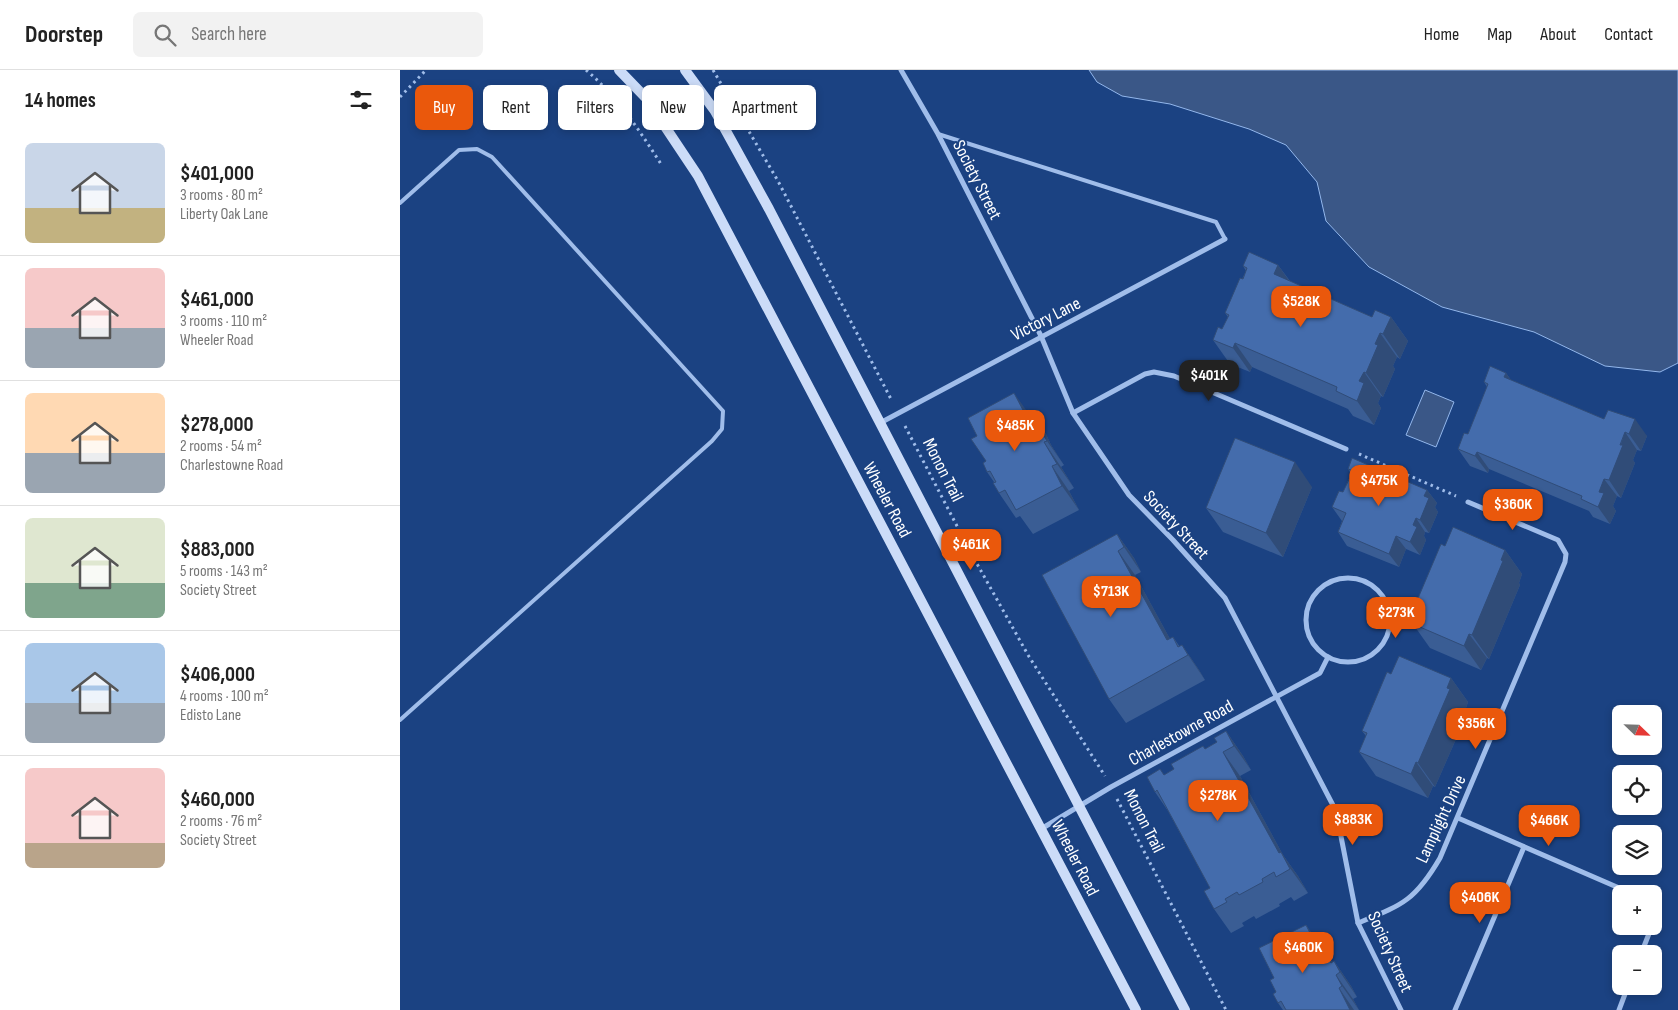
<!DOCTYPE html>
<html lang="en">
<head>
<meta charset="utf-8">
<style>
  :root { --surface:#fff; --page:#f2f2f2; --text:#222; --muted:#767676; --line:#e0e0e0; --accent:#ea580c }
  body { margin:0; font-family:"Sofia Sans Condensed",sans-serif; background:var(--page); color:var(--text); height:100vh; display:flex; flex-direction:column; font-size:19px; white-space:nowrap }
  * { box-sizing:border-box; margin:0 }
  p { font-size:16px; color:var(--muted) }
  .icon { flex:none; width:28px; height:28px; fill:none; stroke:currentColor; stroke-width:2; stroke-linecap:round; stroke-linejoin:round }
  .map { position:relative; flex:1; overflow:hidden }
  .drawer { display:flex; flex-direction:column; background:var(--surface); width:400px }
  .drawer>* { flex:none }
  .banner { position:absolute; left:15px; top:15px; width:475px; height:45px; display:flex; gap:10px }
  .needle { width:32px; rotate:113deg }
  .controls { position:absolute; left:1212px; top:635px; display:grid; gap:10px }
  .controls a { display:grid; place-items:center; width:50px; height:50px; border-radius:8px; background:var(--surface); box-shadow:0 2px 8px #0003; font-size:25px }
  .price { position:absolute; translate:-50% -42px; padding:0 11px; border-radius:10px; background:var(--accent); color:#fff; font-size:16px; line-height:32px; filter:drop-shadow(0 1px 2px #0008) }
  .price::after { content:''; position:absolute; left:50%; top:30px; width:15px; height:11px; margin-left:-8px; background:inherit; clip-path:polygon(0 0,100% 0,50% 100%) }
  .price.on { background:#222; color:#fff }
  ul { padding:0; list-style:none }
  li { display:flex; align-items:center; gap:15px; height:125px; padding:0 25px }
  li+li { border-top:1px solid var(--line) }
  li span { display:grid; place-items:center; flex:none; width:140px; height:100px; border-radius:8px; color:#555 }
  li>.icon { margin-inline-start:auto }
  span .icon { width:60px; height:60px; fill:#fffc; stroke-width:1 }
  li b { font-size:21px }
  h2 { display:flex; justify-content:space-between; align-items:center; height:60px; padding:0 25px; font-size:21px }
  .chip { padding:0 18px; border-radius:8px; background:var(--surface); box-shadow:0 2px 8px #0003; font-size:18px; line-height:45px }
  .chip.on { background:var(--accent); color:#fff }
  header { display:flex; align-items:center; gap:30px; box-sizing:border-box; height:70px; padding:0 25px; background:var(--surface); border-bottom:1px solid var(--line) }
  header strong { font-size:24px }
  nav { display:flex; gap:28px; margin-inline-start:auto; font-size:18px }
  .search { width:350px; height:45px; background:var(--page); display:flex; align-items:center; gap:12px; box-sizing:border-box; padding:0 18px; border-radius:8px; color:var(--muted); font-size:19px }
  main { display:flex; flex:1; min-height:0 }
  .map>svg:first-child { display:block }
  .water { fill:#3a5787; stroke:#93b7ec }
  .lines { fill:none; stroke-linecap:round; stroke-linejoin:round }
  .path { stroke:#a0bdea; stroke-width:3; stroke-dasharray:2.5 4; stroke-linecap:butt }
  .lane { stroke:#a0bdea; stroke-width:4 }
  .street { stroke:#a0bdea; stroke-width:5 }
  .secondary { stroke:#ccdcf8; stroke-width:10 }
  .wall { fill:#3a5d94 }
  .shaded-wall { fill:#304c78 }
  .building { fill:#446cac; stroke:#304c78 }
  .labels { text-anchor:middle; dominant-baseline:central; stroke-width:4; stroke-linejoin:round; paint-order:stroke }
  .street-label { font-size:18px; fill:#fff; stroke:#1b4282 }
</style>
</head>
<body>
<header>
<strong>Doorstep</strong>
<div class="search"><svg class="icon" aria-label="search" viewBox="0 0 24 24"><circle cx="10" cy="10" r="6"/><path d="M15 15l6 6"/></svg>Search here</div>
<nav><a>Home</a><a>Map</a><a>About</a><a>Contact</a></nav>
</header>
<main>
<section class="drawer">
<h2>14 homes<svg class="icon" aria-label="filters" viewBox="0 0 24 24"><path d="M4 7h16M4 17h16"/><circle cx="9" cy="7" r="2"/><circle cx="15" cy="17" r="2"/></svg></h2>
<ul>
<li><span style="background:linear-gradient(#c9d6e8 65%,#c2b280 0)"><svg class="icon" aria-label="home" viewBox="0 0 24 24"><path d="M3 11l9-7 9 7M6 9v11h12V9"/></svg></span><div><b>$401,000</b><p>3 rooms · 80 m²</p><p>Liberty Oak Lane</p></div></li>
<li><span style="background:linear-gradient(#f6c9c9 60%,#9aa5b1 0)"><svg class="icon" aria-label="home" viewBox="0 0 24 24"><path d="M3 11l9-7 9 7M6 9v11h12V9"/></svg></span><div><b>$461,000</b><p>3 rooms · 110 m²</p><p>Wheeler Road</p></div></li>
<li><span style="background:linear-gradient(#ffd9b3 60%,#9aa5b1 0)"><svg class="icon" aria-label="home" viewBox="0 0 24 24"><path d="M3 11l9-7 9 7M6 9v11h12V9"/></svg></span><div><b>$278,000</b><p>2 rooms · 54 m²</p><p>Charlestowne Road</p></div></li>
<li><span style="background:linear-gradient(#dfe7d0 65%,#7fa58c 0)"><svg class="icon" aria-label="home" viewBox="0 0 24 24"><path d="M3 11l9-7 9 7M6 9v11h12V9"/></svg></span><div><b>$883,000</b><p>5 rooms · 143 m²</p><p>Society Street</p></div></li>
<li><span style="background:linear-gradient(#a9c7e8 60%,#9aa5b1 0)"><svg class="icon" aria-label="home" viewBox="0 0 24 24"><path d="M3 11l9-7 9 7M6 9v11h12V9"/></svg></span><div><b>$406,000</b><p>4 rooms · 100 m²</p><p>Edisto Lane</p></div></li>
<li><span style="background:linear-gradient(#f6c9c9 75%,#b9a48a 0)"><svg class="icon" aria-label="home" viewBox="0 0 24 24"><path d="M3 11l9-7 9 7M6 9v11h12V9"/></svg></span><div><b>$460,000</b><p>2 rooms · 76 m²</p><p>Society Street</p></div></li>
</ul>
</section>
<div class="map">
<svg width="1278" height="940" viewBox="0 0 1278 940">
  <rect width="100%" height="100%" fill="#1b4282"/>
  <g class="water">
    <polygon points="689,0 1278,0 1278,293 1260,302 1205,296 1134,262 1042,237 969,197 926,151 917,112 886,75 849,59 770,34 722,26 697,12"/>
    <polygon points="1025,320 1054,332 1036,377 1006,365"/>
  </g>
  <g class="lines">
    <g class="path">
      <path d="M 186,0 C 218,27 239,60 261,94"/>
      <polyline points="313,0 378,111 492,331"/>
      <polyline points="0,27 26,0"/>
      <polyline points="505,356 571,483 628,585 705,706"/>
      <polyline points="959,384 1056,426"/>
      <polyline points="717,729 826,940"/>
    </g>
    <g class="lane">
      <polyline points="538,64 816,152 825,169"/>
      <polyline points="0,133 59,80 77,79 92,87 323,341 322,359 312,371 0,650"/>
    </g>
    <g class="street">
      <polyline points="501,0 538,64 641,266 673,343 729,425 773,470 825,528 936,741 958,853 1001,940"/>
      <polyline points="673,343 745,304 754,302 774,306 946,379"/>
      <polyline points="480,353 825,169"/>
      <circle cx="948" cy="550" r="42"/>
      <polyline points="1058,748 1233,824"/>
      <polyline points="641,759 711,717 920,603 928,587"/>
      <polyline points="1254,840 1256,845 1254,852"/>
      <path d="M 958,853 C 1002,835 1015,831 1040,788 L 1165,492 L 1166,484 L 1158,470 L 1068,432"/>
      <polyline points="1241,884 1252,856"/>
      <polyline points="1055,940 1124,777"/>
      <polyline points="1219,940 1228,916"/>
    </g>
    <g class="secondary">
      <polyline points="219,0 246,28 298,106 736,940"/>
      <polyline points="285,0 315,41 369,139 785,940"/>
    </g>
  </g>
  <g class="wall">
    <polygon points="878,195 890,211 972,247 991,247 1008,271 1000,289 997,287 993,296 995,299 983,327 981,326 978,333 981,338 974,355 953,346 948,339 852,297 850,302 830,294 813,270 822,259 828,247 825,243 846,201 843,196"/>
    <polygon points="1106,303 1111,310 1204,349 1247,366 1241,381 1237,380 1233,390 1235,393 1221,428 1217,426 1213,436 1216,441 1210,454 1193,447 1189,441 1089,399 1088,403 1070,396 1058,379 1068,364 1087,317 1084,312"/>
    <polygon points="627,341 646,364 651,375 658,386 664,395 661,397 674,418 669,421 679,440 633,464 620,446 616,448 599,423 594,412 587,402"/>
    <polygon points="948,399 1027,420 1037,433 1035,437 1038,442 1029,463 1025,462 1024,466 1026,470 1020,485 1006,479 999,497 947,476 938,462 942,451 932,437 943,422 951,404"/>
    <polygon points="912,417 883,487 823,462 806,438"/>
    <polygon points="717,464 734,488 741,502 735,505 770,569 773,567 780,577 782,575 799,600 805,610 726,653 709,629"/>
    <polygon points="1045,476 1105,480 1122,504 1119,513 1120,515 1089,589 1087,588 1081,600 1030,578 1013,554 1020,538 1016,533"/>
    <polygon points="991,604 1051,608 1068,632 1065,641 1067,644 1035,717 1033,716 1028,728 976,706 959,682 966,666 962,661"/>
    <polygon points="826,661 843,686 851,700 840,706 883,785 898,806 908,823 894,831 891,827 879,834 880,836 856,849 854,846 842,853 844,856 831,863 814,839 810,818 768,741 755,722 764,705 774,699 803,676 805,679 817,672"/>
    <polygon points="906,855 925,883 925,882 932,892 934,891 951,916 957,927 953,929 959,940 883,940 878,933 874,908"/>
  </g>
  <g class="shaded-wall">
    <polygon points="878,195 895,219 874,204"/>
    <polygon points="991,247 1008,271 1000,289 983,264"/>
    <polygon points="980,263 997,287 993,296 995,299 983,327 966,303 975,274"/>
    <polygon points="835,273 852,297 850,302 833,278"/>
    <polygon points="964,302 981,326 978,333 981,338 974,355 957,331 959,311"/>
    <polygon points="1106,303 1118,320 1104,307"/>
    <polygon points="614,323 631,347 629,340 646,364 651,375 658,386 664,395 647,371 646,372 624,342"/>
    <polygon points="1235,349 1247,366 1241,381 1229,364"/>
    <polygon points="1225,362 1237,380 1233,390 1235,393 1221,428 1209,410"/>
    <polygon points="644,372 661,397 674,418 657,394"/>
    <polygon points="1077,382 1089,399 1088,403 1075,386"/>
    <polygon points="895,392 912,417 883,487 866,463"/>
    <polygon points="652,396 669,421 679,440 662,416"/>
    <polygon points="1204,409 1217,426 1213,436 1216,441 1210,454 1198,437 1199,422"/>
    <polygon points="1027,420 1037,433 1035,437 1038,442 1029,463 1020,450 1024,426"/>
    <polygon points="1016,448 1025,462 1024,466 1026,470 1020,485 1010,472 1013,455"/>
    <polygon points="717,464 734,488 741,502 724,477"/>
    <polygon points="996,466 1006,479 999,497 989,484"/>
    <polygon points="1105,480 1122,504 1119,513 1120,515 1089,589 1072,565"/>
    <polygon points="718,481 735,505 781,589 767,570"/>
    <polygon points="1069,564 1087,588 1081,600 1064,576"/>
    <polygon points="782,575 799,600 805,610 788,585"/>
    <polygon points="1051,608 1068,632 1065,641 1067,644 1035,717 1018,693"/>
    <polygon points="826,661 843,686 851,700 834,676"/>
    <polygon points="823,682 840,706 883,785 898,806 908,823 879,783"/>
    <polygon points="1016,692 1033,716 1028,728 1011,704"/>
    <polygon points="906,855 923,879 938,909 921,885"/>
    <polygon points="934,891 951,916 957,927 940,902"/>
    <polygon points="936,905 953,929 959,940 942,916"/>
    <polygon points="939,918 954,940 950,940"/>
  </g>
  <g class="building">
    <polygon points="849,182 878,195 874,204 972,247 975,240 991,247 983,264 980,263 975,274 978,275 966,303 964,302 959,311 964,313 957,331 936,321 937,317 835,273 833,278 813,270 818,257 822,259 829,245 825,243 840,208 843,209 847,198 843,196"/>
    <polygon points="1090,296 1106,303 1104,307 1204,349 1208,340 1235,349 1229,364 1225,362 1220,375 1223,375 1209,410 1204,409 1199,422 1204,423 1198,437 1181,429 1182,426 1077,382 1075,386 1058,379 1064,363 1068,364 1088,314 1084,312"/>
    <polygon points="614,323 624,342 629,340 639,362 641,361 647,371 644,372 657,394 652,396 662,416 616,440 605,420 599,423 593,413 596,412 590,401 587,402 583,393 586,391 571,369 577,366 568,348"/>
    <polygon points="835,368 895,392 866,463 806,438"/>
    <polygon points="952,388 1027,420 1024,426 1029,428 1020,450 1016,448 1013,455 1017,457 1010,472 996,466 989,484 938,462 946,443 932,437 939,421 943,422 953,401 948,399"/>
    <polygon points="1053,457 1105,480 1101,490 1103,491 1072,565 1069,564 1064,576 1013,554 1021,535 1016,533 1041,474 1045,476"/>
    <polygon points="717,464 724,477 718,481 767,570 773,567 778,577 782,575 788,585 709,629 642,505"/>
    <polygon points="999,586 1051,608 1047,618 1050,619 1018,693 1016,692 1011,704 959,682 967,663 962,661 987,602 991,604"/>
    <polygon points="826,661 834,676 823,682 879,783 881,782 890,799 876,807 874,802 862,809 863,812 839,825 837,822 825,829 827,832 814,839 804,821 810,818 757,720 755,722 747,707 760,699 764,705 774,699 771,694 803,676 805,679 817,672 814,668"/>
    <polygon points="906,855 921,885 925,882 931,893 934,891 940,902 936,905 942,916 939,918 950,940 886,940 881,931 878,933 873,924 876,922 870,910 874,908 859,878"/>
  </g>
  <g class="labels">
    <g class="street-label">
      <text transform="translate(577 110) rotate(63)">Society Street</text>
      <text transform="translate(646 249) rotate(-27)">Victory Lane</text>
      <text transform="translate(543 400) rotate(63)">Monon Trail</text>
      <text transform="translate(487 430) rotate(62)">Wheeler Road</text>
      <text transform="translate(776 455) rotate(47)">Society Street</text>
      <text transform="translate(781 663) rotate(-29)">Charlestowne Road</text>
      <text transform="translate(1041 749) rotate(-65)">Lamplight Drive</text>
      <text transform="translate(744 751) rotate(63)">Monon Trail</text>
      <text transform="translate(675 788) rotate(63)">Wheeler Road</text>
      <text transform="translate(990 882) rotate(66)">Society Street</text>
    </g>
  </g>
</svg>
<div class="controls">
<a><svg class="needle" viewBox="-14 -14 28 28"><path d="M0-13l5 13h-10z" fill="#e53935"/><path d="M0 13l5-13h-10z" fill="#767676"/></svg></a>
<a><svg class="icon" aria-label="locate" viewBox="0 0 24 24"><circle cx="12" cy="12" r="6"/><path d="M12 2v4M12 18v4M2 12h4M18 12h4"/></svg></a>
<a><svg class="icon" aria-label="layers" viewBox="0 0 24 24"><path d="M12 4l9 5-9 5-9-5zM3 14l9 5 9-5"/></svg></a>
<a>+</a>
<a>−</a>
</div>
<b class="price" style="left:901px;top:258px">$528K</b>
<b class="price on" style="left:809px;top:332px">$401K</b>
<b class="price" style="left:615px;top:382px">$485K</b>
<b class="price" style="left:979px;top:437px">$475K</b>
<b class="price" style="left:1113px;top:461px">$360K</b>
<b class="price" style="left:571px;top:501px">$461K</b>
<b class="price" style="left:711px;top:548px">$713K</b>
<b class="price" style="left:996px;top:569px">$273K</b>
<b class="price" style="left:1076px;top:680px">$356K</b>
<b class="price" style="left:818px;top:752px">$278K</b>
<b class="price" style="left:953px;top:776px">$883K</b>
<b class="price" style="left:1149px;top:777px">$466K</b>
<b class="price" style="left:1080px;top:854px">$406K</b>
<b class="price" style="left:903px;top:904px">$460K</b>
<div class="banner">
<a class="chip on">Buy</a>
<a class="chip">Rent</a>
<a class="chip">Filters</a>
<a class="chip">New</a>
<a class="chip">Apartment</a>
</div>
</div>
</main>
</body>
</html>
